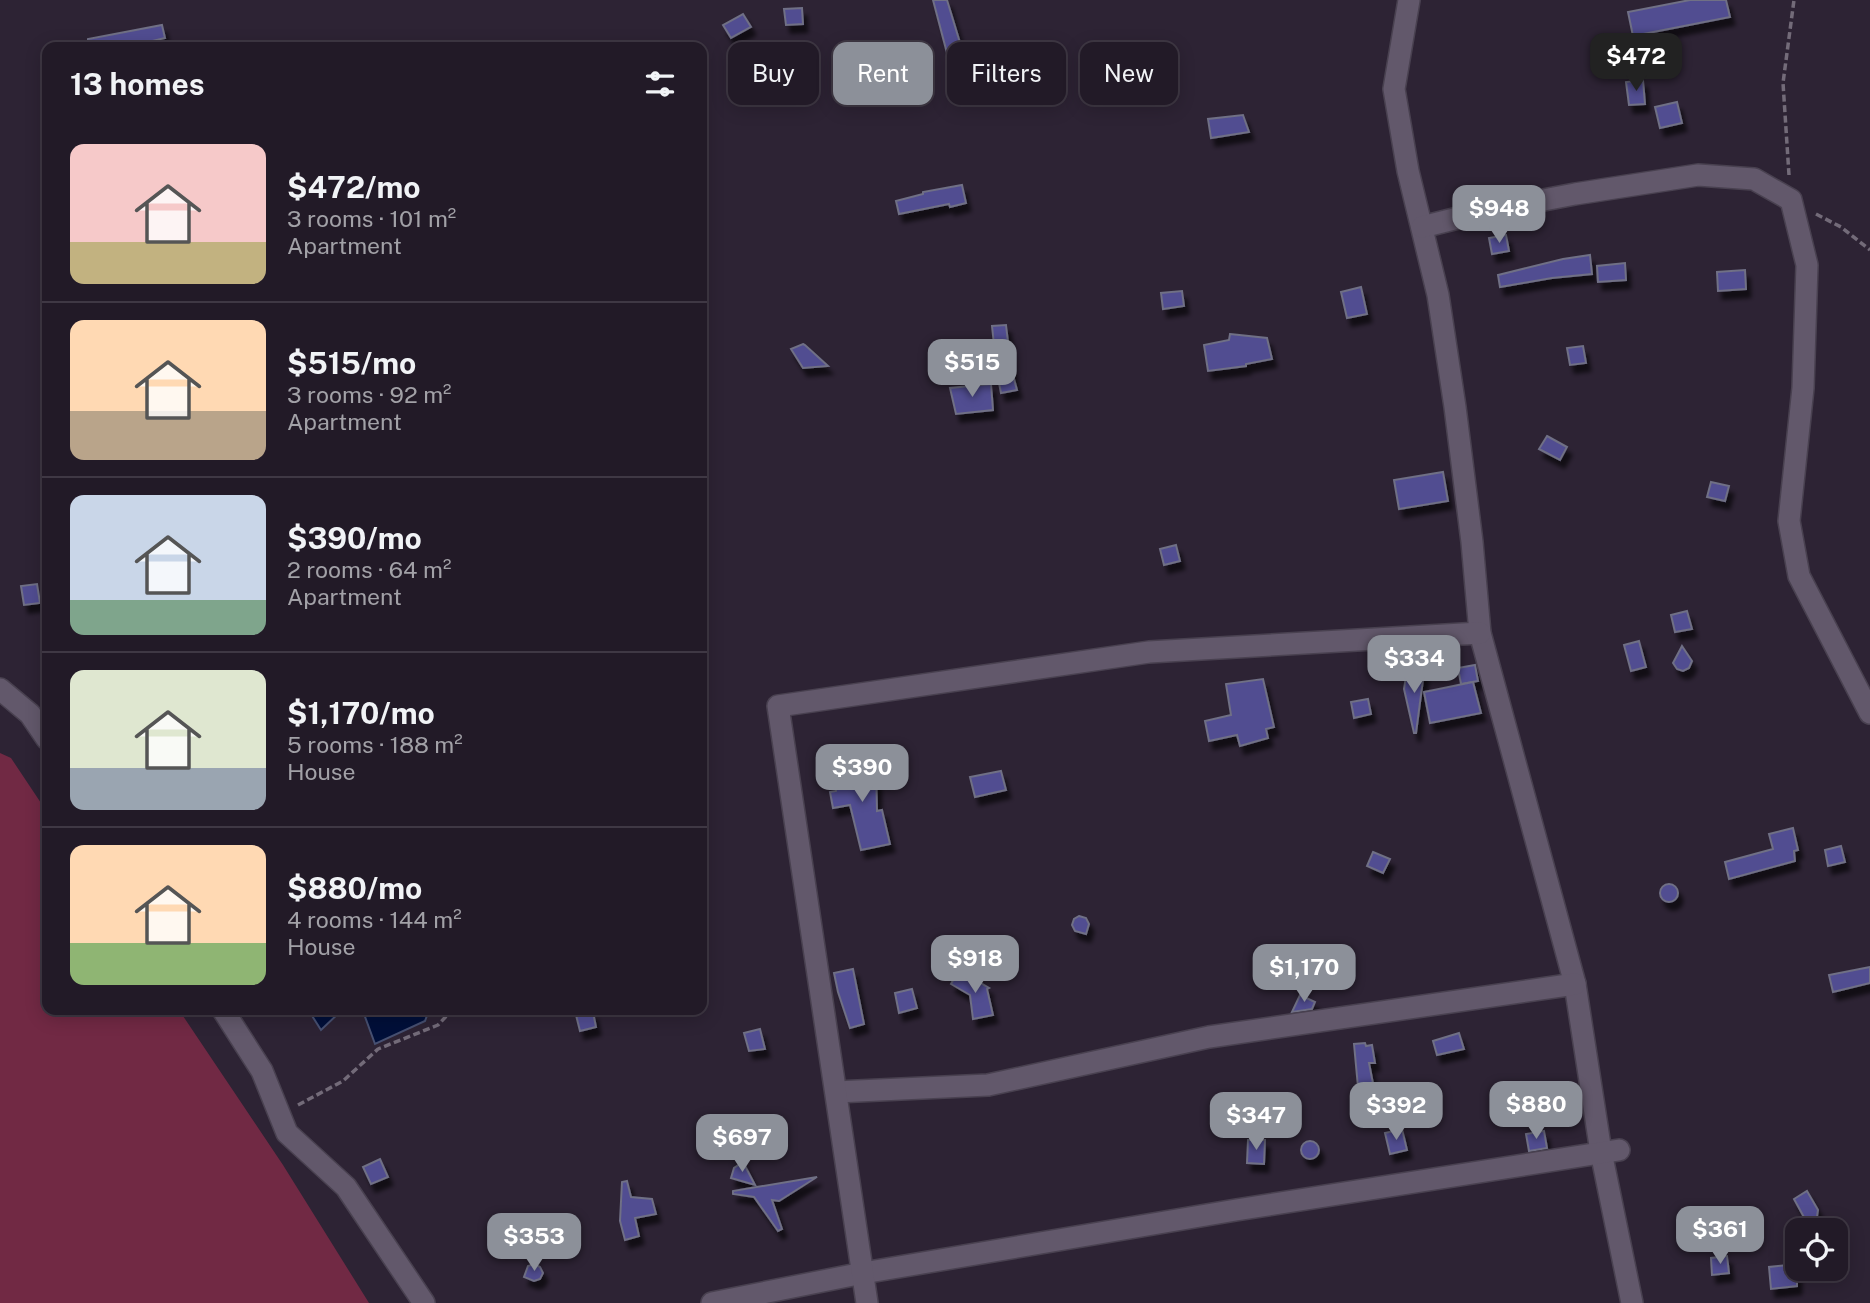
<!DOCTYPE html>
<html lang="en">
<head>
<meta charset="utf-8">
<style>
  :root { --surface:#221a27; --page:#2e2733; --text:#f1f3f6; --muted:#a2a1a7; --line:#3f3844; --accent:#8c9099 }
  body { margin:0; font-family:"Public Sans",sans-serif; background:var(--page); color:var(--text); height:100vh; display:flex; flex-direction:column; font-size:26px; white-space:nowrap }
  * { box-sizing:border-box; margin:0 }
  p { font-size:23px; color:var(--muted) }
  .icon { flex:none; width:38px; height:38px; fill:none; stroke:currentColor; stroke-width:2; stroke-linecap:round; stroke-linejoin:round }
  .map { position:relative; flex:1; overflow:hidden }
  .details { position:absolute; left:42px; top:42px; width:665px; height:973px; display:flex; flex-direction:column; background:var(--surface); border-radius:14px; box-shadow:0 4px 18px #0003,0 0 0 2px var(--line) }
  .details>* { flex:none }
  .top-card { position:absolute; left:728px; top:42px; width:665px; height:63px; display:flex; gap:14px }
  .controls { position:absolute; left:1785px; top:1218px; display:grid; gap:14px }
  .controls a { display:grid; place-items:center; width:63px; height:63px; border-radius:14px; background:var(--surface); box-shadow:0 4px 18px #0003,0 0 0 2px var(--line); font-size:35px }
  .price { position:absolute; translate:-50% -60px; padding:0 16px; border-radius:14px; background:var(--accent); color:#fff; font-size:23px; line-height:46px; filter:drop-shadow(0 2px 4px #0008) }
  .price::after { content:''; position:absolute; left:50%; top:42px; width:21px; height:16px; margin-left:-10px; background:inherit; clip-path:polygon(0 0,100% 0,50% 100%) }
  .price.active { background:#222; color:#fff }
  ul { padding:0; list-style:none }
  li { display:flex; align-items:center; gap:21px; height:175px; padding:0 28px }
  li+li { border-top:2px solid var(--line) }
  li span { display:grid; place-items:center; flex:none; width:196px; height:140px; border-radius:14px; color:#555 }
  li>.icon { margin-inline-start:auto }
  span .icon { width:84px; height:84px; fill:#fffc; stroke-width:1 }
  li b { font-size:30px }
  h2 { display:flex; justify-content:space-between; align-items:center; height:84px; padding:0 28px; font-size:30px }
  .tag { padding:0 24px; border-radius:14px; background:var(--surface); box-shadow:0 4px 18px #0003,0 0 0 2px var(--line); font-size:24px; line-height:63px }
  .tag.active { background:var(--accent); color:#fff }
  .map>svg:first-child { display:block }
  .green { fill:#712944 }
  .water { fill:#000f39; stroke:#475071; stroke-width:2 }
  .building { fill:#514d91; stroke:#6f6f85; stroke-width:2; filter:url(#shadow) }
  .lines { fill:none; stroke-linecap:round; stroke-linejoin:round }
  .minor-casing { stroke:#494150; stroke-width:24 }
  .path { stroke:#736b79; stroke-width:3.5; stroke-dasharray:7 3.5; stroke-linecap:butt }
  .minor { stroke:#62586b; stroke-width:21 }
</style>
</head>
<body>
<div class="map">
<svg width="1870" height="1303" viewBox="0 0 1870 1303">
  <defs>
    <filter id="shadow"><feDropShadow dx="4.5" dy="8" stdDeviation="2" flood-color="#0009"/></filter>
  </defs>
  <rect width="100%" height="100%" fill="#2d2334"/>
  <polygon class="green" points="0,753 11,758 47,812 47,1010 179,1010 283,1165 369,1303 0,1303"/>
  <polygon class="water" points="342,1010 321,1030 309,1011 429,1010 425,1021 375,1044 364,1014"/>
  <g class="building">
    <polygon points="933,0 947,0 961,46 952,72"/>
    <polygon points="1690,0 1726,0 1730,17 1633,36 1628,12"/>
    <polygon points="802,8 803,24 786,25 784,9"/>
    <polygon points="743,14 751,27 731,38 723,25"/>
    <polygon points="162,25 165,38 127,47 88,47 88,39"/>
    <polygon points="1643,80 1645,104 1629,105 1626,82"/>
    <polygon points="1677,102 1682,123 1660,128 1655,107"/>
    <polygon points="1243,115 1249,132 1211,138 1208,119"/>
    <polygon points="962,185 966,203 950,207 949,204 899,214 896,201 923,194 923,192"/>
    <polygon points="1506,235 1509,251 1492,254 1489,238"/>
    <polygon points="1590,255 1592,274 1552,278 1500,287 1498,275 1563,259"/>
    <polygon points="1625,263 1626,280 1598,282 1597,266"/>
    <polygon points="1745,270 1746,289 1718,291 1717,272"/>
    <polygon points="1361,287 1367,314 1347,318 1341,292"/>
    <polygon points="1182,291 1184,306 1163,309 1161,293"/>
    <polygon points="1006,325 1011,368 1017,390 1001,393 997,373 992,326"/>
    <polygon points="1230,334 1267,338 1272,359 1246,364 1246,366 1208,371 1204,345 1229,340"/>
    <polygon points="803,344 805,345 828,366 803,368 791,349"/>
    <polygon points="1583,346 1586,363 1570,365 1567,348"/>
    <polygon points="991,384 993,410 956,414 950,388"/>
    <polygon points="1547,436 1567,447 1560,460 1539,449"/>
    <polygon points="1443,472 1448,501 1399,509 1394,480"/>
    <polygon points="1711,482 1729,486 1725,501 1707,497"/>
    <polygon points="1176,545 1180,561 1164,565 1160,549"/>
    <polygon points="37,584 40,603 24,605 21,586"/>
    <polygon points="1687,611 1692,629 1675,632 1671,615"/>
    <polygon points="1639,641 1646,667 1631,671 1624,645"/>
    <polygon points="1682,646 1692,661 1689,668 1683,671 1677,669 1673,663"/>
    <polygon points="1475,665 1478,681 1461,684 1458,668"/>
    <polygon points="1407,670 1424,672 1416,733 1414,733 1404,689"/>
    <polygon points="1263,679 1274,727 1266,729 1268,738 1240,746 1237,735 1209,741 1205,721 1231,715 1226,684"/>
    <polygon points="1473,682 1481,713 1430,723 1424,692"/>
    <polygon points="1368,699 1371,714 1354,718 1351,702"/>
    <polygon points="836,767 876,767 877,811 882,810 890,844 861,850 850,805 833,808 830,792 836,791"/>
    <polygon points="1001,771 1006,790 975,797 970,777"/>
    <polygon points="1793,828 1798,850 1794,851 1795,861 1729,879 1725,862 1773,849 1769,834"/>
    <polygon points="1841,846 1845,862 1828,866 1825,850"/>
    <polygon points="1373,852 1390,859 1383,873 1367,866"/>
    <circle cx="1669" cy="893" r="9"/>
    <polygon points="1079,916 1086,918 1089,924 1086,934 1075,931 1072,925 1074,919"/>
    <polygon points="1870,967 1870,983 1833,992 1829,975"/>
    <polygon points="853,969 864,1024 850,1028 838,992 834,973"/>
    <polygon points="959,970 989,988 987,989 993,1015 973,1019 970,995 951,984"/>
    <polygon points="912,989 917,1008 899,1013 895,993"/>
    <polygon points="1300,995 1315,1002 1312,1009 1292,1012"/>
    <polygon points="593,1012 596,1027 580,1031 576,1015"/>
    <polygon points="760,1029 765,1049 749,1051 744,1033"/>
    <polygon points="1459,1033 1464,1049 1437,1055 1433,1041"/>
    <polygon points="1365,1043 1366,1046 1372,1045 1375,1063 1369,1063 1377,1104 1359,1106 1355,1087 1358,1087 1354,1044"/>
    <polygon points="1533,1090 1535,1107 1518,1109 1516,1092"/>
    <polygon points="1402,1129 1407,1150 1390,1154 1385,1133"/>
    <polygon points="1544,1131 1547,1148 1529,1151 1526,1134"/>
    <polygon points="1248,1140 1265,1140 1264,1164 1247,1163"/>
    <circle cx="1310" cy="1150" r="9"/>
    <polygon points="380,1159 388,1177 371,1184 363,1167"/>
    <polygon points="743,1162 755,1185 731,1178 734,1168"/>
    <polygon points="817,1177 779,1201 772,1200 782,1229 778,1231 754,1197 733,1194 733,1191"/>
    <polygon points="627,1181 631,1197 652,1199 656,1214 635,1218 639,1236 625,1240 620,1221 622,1182"/>
    <polygon points="1807,1191 1818,1210 1815,1230 1811,1230 1794,1199"/>
    <polygon points="1727,1256 1729,1273 1712,1275 1711,1258"/>
    <polygon points="534,1264 540,1267 543,1273 540,1279 534,1281 524,1277 528,1266"/>
    <polygon points="1797,1264 1797,1286 1771,1289 1769,1267"/>
  </g>
  <g class="lines">
    <defs>
      <g id="minor">
        <polyline points="1409,0 1394,89 1408,171 1438,295 1455,407 1472,542 1480,633 1575,984 1601,1152 1632,1303"/>
        <polyline points="1422,227 1486,211 1575,194 1698,175 1754,179 1791,200 1807,265 1803,388 1789,521 1799,576 1870,713"/>
        <polyline points="0,689 30,714 47,739"/>
        <polyline points="223,1010 262,1071 287,1133 346,1187 424,1303"/>
        <polyline points="836,1092 988,1085 1209,1037 1575,984"/>
        <polyline points="712,1303 863,1273 1236,1210 1619,1150"/>
        <polyline points="867,1303 778,706 1149,652 1480,633"/>
      </g>
    </defs>
    <use href="#minor" class="minor-casing"/>
    <g class="path">
      <polyline points="1789,175 1783,83 1794,0"/>
      <polyline points="1816,214 1841,227 1870,250"/>
      <polyline points="298,1105 343,1081 378,1049 438,1025 452,1010"/>
    </g>
    <use href="#minor" class="minor"/>
  </g>
</svg>
<div class="controls">
<a><svg class="icon" aria-label="locate" viewBox="0 0 24 24"><circle cx="12" cy="12" r="6"/><path d="M12 2v4M12 18v4M2 12h4M18 12h4"/></svg></a>
</div>
<b class="price active" style="left:1636px;top:93px">$472</b>
<b class="price" style="left:1499px;top:245px">$948</b>
<b class="price" style="left:972px;top:399px">$515</b>
<b class="price" style="left:1414px;top:695px">$334</b>
<b class="price" style="left:862px;top:804px">$390</b>
<b class="price" style="left:975px;top:995px">$918</b>
<b class="price" style="left:1304px;top:1004px">$1,170</b>
<b class="price" style="left:1536px;top:1141px">$880</b>
<b class="price" style="left:1396px;top:1142px">$392</b>
<b class="price" style="left:1256px;top:1152px">$347</b>
<b class="price" style="left:742px;top:1174px">$697</b>
<b class="price" style="left:1720px;top:1266px">$361</b>
<b class="price" style="left:534px;top:1273px">$353</b>
<div class="top-card">
<a class="tag">Buy</a>
<a class="tag active">Rent</a>
<a class="tag">Filters</a>
<a class="tag">New</a>
</div>
<section class="details">
<h2>13 homes<svg class="icon" aria-label="filters" viewBox="0 0 24 24"><path d="M4 7h16M4 17h16"/><circle cx="9" cy="7" r="2"/><circle cx="15" cy="17" r="2"/></svg></h2>
<ul>
<li><span style="background:linear-gradient(#f6c9c9 70%,#c2b280 0)"><svg class="icon" aria-label="home" viewBox="0 0 24 24"><path d="M3 11l9-7 9 7M6 9v11h12V9"/></svg></span><div><b>$472/mo</b><p>3 rooms · 101 m²</p><p>Apartment</p></div></li>
<li><span style="background:linear-gradient(#ffd9b3 65%,#b9a48a 0)"><svg class="icon" aria-label="home" viewBox="0 0 24 24"><path d="M3 11l9-7 9 7M6 9v11h12V9"/></svg></span><div><b>$515/mo</b><p>3 rooms · 92 m²</p><p>Apartment</p></div></li>
<li><span style="background:linear-gradient(#c9d6e8 75%,#7fa58c 0)"><svg class="icon" aria-label="home" viewBox="0 0 24 24"><path d="M3 11l9-7 9 7M6 9v11h12V9"/></svg></span><div><b>$390/mo</b><p>2 rooms · 64 m²</p><p>Apartment</p></div></li>
<li><span style="background:linear-gradient(#dfe7d0 70%,#9aa5b1 0)"><svg class="icon" aria-label="home" viewBox="0 0 24 24"><path d="M3 11l9-7 9 7M6 9v11h12V9"/></svg></span><div><b>$1,170/mo</b><p>5 rooms · 188 m²</p><p>House</p></div></li>
<li><span style="background:linear-gradient(#ffd9b3 70%,#8fb573 0)"><svg class="icon" aria-label="home" viewBox="0 0 24 24"><path d="M3 11l9-7 9 7M6 9v11h12V9"/></svg></span><div><b>$880/mo</b><p>4 rooms · 144 m²</p><p>House</p></div></li>
</ul>
</section>
</div>
</body>
</html>
